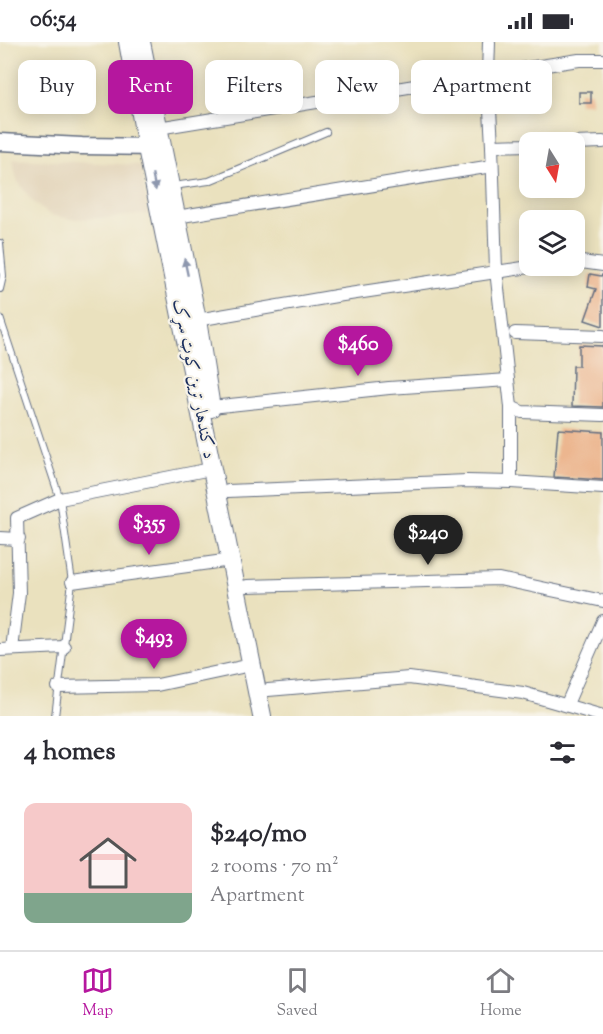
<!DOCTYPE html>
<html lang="en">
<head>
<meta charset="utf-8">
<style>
  :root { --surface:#fff; --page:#f2f2f3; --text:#2b2b33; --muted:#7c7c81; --line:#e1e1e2; --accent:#b5179e }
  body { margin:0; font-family:"Sorts Mill Goudy",Amiri,serif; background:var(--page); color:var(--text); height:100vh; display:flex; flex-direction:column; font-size:22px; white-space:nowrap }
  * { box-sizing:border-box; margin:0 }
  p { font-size:20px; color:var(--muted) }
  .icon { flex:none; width:33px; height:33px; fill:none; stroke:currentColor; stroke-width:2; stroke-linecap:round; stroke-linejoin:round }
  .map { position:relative; height:674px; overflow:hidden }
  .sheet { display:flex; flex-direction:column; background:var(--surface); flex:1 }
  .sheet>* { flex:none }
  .guide { position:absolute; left:18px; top:18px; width:567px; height:54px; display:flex; gap:12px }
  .needle { width:39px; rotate:169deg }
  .controls { position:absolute; left:519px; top:90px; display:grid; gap:12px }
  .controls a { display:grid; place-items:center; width:66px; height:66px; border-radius:12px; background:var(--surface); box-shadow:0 3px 15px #0003; font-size:30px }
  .price { position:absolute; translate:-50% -51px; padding:0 14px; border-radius:21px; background:var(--accent); color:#fff; font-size:20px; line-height:39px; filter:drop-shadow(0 2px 3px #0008) }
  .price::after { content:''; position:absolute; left:50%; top:36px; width:18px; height:14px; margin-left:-9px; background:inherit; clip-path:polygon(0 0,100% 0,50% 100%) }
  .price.selected { background:#222; color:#fff }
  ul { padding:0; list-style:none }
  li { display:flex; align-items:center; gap:18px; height:150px; padding:0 24px }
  li span { display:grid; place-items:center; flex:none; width:168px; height:120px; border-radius:12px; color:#555 }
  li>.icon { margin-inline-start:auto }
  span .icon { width:72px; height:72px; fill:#fffc; stroke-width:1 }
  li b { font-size:26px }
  h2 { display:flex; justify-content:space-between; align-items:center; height:72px; padding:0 24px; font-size:26px }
  .pill { padding:0 21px; border-radius:12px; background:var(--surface); box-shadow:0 3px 15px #0003; font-size:21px; line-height:54px }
  .pill.selected { background:var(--accent); color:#fff }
  .status { display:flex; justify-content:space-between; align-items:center; height:42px; padding:0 30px; background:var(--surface); direction:ltr }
  .status svg { height:16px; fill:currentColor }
  .dock { display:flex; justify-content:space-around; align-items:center; height:84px; border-top:2px solid var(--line); background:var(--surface); font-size:16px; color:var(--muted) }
  .dock a { display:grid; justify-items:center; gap:3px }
  .dock .selected { color:var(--accent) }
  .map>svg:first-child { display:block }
  .built { fill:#e1d2b6 }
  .building { fill:#ecb68f }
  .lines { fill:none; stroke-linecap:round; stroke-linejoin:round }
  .service-casing { stroke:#636d80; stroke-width:8 }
  .minor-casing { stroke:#636d80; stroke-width:14 }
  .secondary-casing { stroke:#636d80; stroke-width:19 }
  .primary-casing { stroke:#636d80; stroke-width:20 }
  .service { stroke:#fff; stroke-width:6 }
  .minor { stroke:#fff; stroke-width:12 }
  .secondary { stroke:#fff; stroke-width:16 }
  .primary { stroke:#fff; stroke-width:18 }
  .oneway { fill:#8d97ae }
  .labels { text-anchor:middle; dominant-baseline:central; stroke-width:4.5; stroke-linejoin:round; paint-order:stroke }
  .street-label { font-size:18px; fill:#1b2f5e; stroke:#f7f3e8 }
</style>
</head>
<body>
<div class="status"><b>06:54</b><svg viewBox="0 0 49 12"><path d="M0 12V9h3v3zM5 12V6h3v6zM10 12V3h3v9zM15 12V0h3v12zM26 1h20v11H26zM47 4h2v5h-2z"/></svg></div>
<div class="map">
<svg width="603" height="674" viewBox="0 0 603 674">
  <rect width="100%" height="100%" fill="#f7f3e8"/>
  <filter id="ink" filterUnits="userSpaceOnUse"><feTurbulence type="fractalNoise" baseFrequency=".0167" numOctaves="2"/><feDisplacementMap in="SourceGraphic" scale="12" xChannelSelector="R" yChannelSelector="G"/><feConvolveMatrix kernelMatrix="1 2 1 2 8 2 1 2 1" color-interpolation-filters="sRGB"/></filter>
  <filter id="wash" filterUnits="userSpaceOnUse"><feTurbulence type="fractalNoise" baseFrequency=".008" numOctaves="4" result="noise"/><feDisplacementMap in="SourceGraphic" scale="24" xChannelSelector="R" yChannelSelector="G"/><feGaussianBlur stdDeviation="1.35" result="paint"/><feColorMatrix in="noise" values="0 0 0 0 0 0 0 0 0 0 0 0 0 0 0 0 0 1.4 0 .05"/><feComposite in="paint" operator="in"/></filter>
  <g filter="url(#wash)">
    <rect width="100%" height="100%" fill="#eae1be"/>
    <polygon class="built" points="12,117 141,123 148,172 108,176 70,177 50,173 32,159 17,138"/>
    <g id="blocks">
      <g class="building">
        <rect x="579" y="50" width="12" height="11"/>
        <polygon points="590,232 601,234 603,232 603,284 585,278 596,247 588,245"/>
        <polygon points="579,303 603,304 603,365 572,364 573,324 579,324"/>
        <polygon points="558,387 603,390 603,438 554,435"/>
      </g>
    </g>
  </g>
  <g filter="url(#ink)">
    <use href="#blocks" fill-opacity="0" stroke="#636d80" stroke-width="1.5"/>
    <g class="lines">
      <defs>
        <g id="service">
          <polyline points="173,144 209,139 326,90"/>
          <polyline points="0,201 3,234 0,247"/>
          <polyline points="0,276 60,457 72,540 55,674"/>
        </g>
        <g id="minor">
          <polyline points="158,86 488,32 579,18 603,18"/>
          <polyline points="574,101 603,100"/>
          <polyline points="492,104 530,103"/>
          <polyline points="176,175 492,124"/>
          <polyline points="574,219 603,223"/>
          <polyline points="197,278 336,254 536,224"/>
          <polyline points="515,291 603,294"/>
          <polyline points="211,365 389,346 508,338"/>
          <polyline points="511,365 522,370 603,373"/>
          <polyline points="511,440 603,446"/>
          <polyline points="228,449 467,439 511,440 511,365 496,228 492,104 488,32 489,0"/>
          <polyline points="0,496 19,497"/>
          <polyline points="72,540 231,518"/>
          <polyline points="247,544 499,537 603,559"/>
          <polyline points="12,607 19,551 17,476 60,457 211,427"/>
          <polyline points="0,608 64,605"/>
          <polyline points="58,645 157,643 251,623"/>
          <polyline points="268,648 409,636 523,651 603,674"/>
          <polyline points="567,662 603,579"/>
        </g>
        <polyline id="secondary" points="0,100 82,104 158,105"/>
        <g id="primary">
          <polyline points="128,0 147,106 262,674"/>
          <polyline points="141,0 197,278 211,366"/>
        </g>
      </defs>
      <use href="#service" class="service-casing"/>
      <use href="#minor" class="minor-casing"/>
      <use href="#secondary" class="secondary-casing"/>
      <use href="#primary" class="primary-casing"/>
      <use href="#service" class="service"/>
      <use href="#minor" class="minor"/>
      <use href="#secondary" class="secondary"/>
      <use href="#primary" class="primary"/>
    </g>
    <defs><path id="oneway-solid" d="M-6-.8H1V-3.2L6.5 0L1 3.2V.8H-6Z" transform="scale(1.5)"/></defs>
    <g class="oneway">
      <use href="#oneway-solid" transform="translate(154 140) rotate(78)"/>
      <use href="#oneway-solid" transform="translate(186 225) rotate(-102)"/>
    </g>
  </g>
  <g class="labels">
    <g class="street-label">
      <text transform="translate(193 337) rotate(79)">د کندهار ترين کوټ سړک</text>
    </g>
  </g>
</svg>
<div class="controls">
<a><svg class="needle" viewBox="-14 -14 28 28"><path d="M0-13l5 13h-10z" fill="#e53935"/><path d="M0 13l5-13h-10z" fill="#7c7c81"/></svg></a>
<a><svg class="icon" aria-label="layers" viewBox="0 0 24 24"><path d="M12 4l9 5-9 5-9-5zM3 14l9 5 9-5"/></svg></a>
</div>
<b class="price" style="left:358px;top:335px">$460</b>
<b class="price" style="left:149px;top:514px">$355</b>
<b class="price selected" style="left:428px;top:524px">$240</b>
<b class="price" style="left:154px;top:628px">$493</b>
<div class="guide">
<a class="pill">Buy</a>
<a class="pill selected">Rent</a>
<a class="pill">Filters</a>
<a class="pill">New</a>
<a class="pill">Apartment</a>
</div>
</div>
<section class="sheet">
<h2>4 homes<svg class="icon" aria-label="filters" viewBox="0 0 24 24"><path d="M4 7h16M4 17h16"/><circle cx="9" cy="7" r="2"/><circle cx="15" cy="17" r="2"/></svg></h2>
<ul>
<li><span style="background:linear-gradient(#f6c9c9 75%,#7fa58c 0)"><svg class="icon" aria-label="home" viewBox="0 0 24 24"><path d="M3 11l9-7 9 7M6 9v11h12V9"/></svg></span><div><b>$240/mo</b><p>2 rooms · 70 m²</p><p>Apartment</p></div></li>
</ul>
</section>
<nav class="dock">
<a class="selected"><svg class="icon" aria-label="map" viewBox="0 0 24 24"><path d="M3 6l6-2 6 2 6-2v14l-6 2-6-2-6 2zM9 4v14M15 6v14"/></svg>Map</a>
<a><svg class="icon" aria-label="saved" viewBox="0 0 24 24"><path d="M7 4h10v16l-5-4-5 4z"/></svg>Saved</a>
<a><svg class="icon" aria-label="home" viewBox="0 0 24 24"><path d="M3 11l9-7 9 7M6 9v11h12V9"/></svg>Home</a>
</nav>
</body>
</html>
